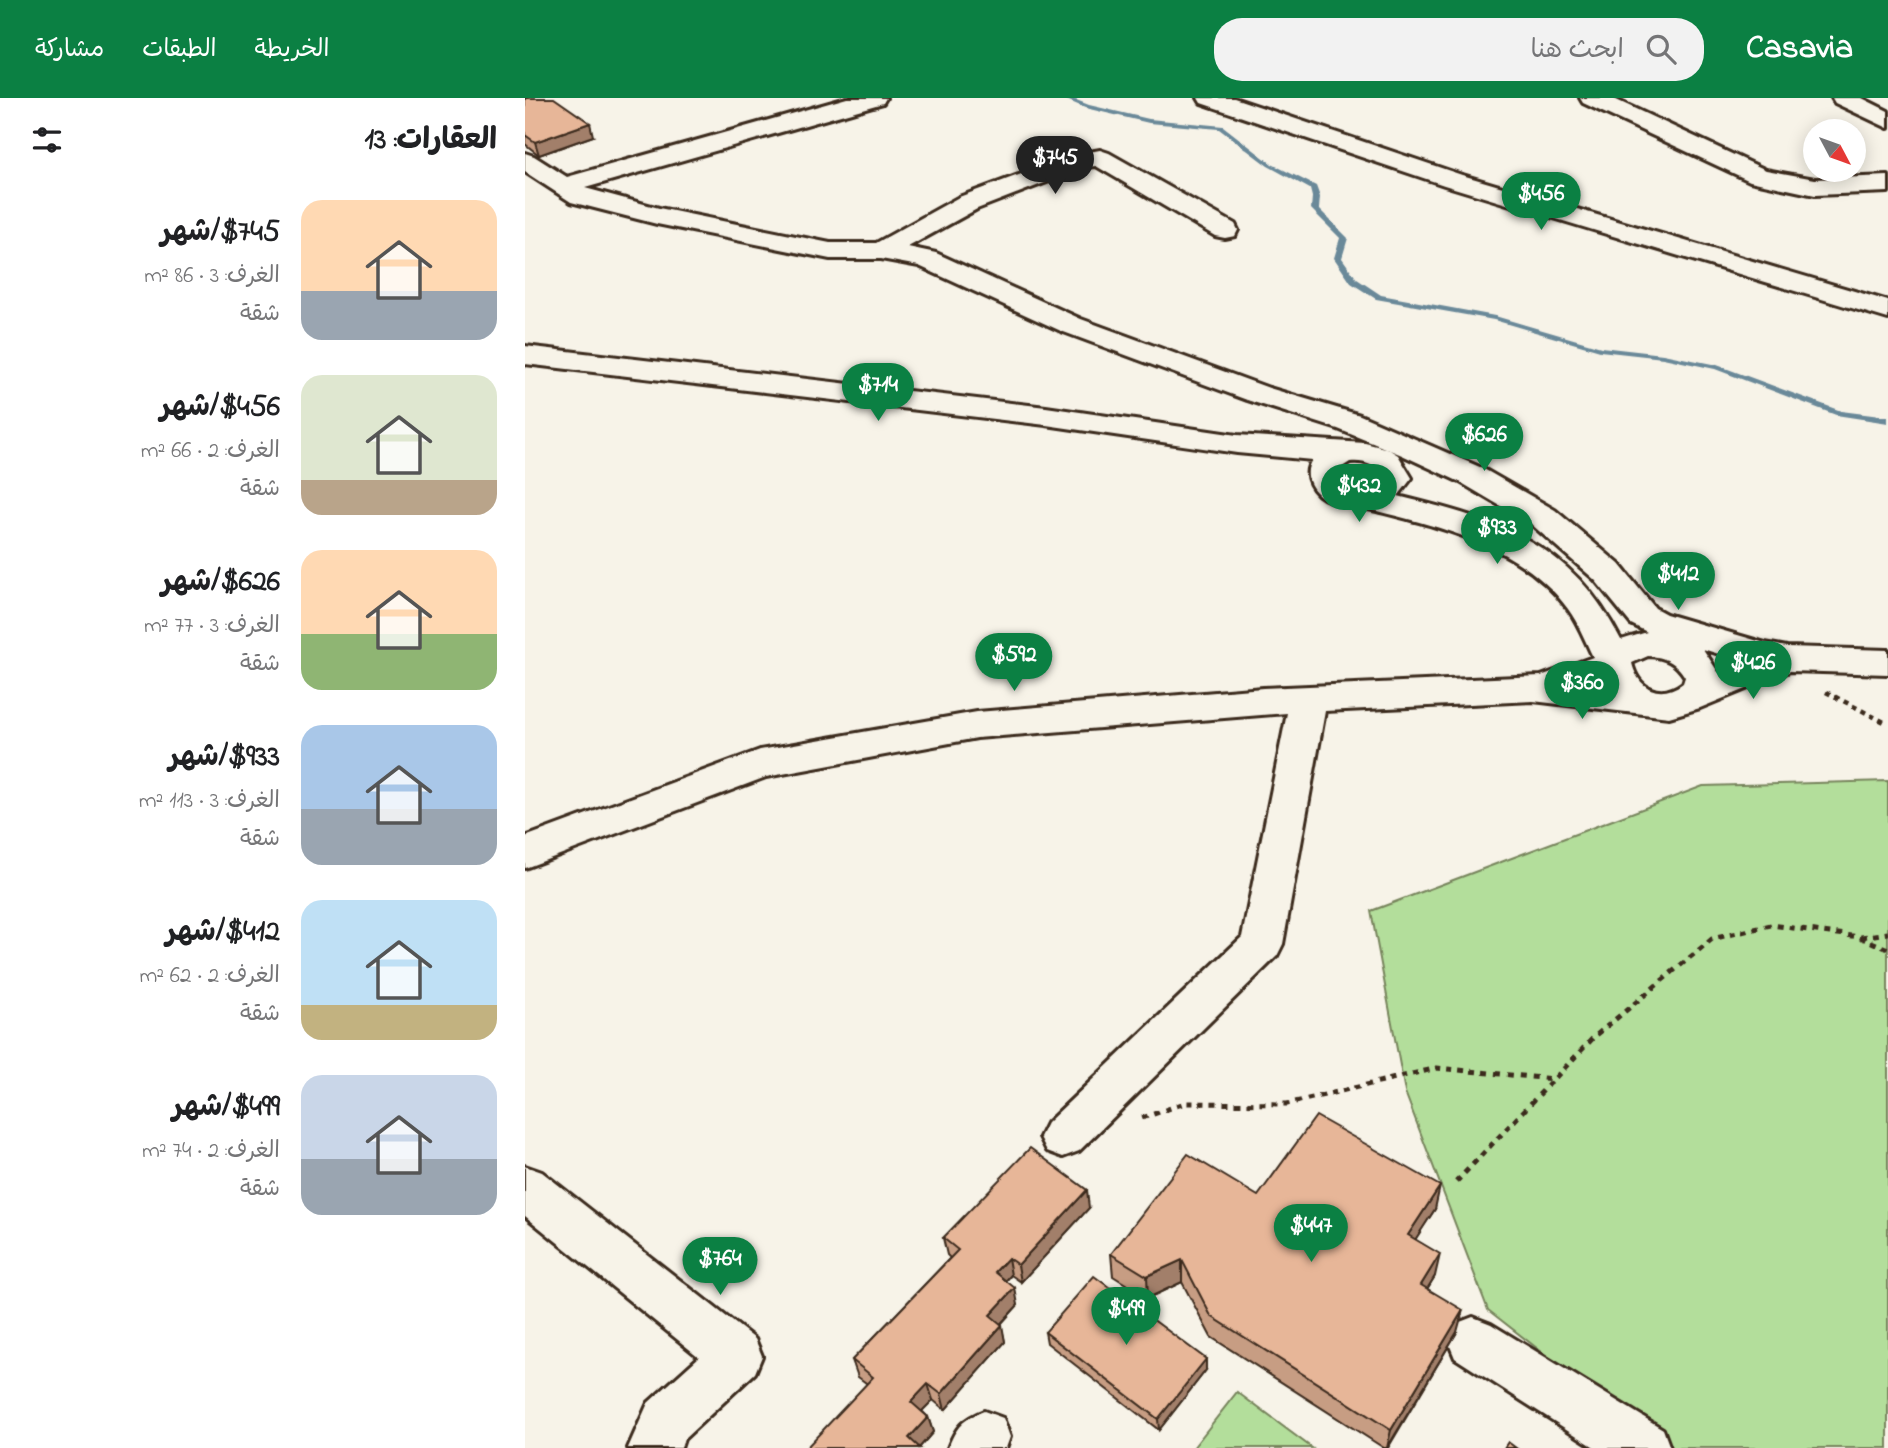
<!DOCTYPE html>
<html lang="ar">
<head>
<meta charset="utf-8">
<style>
  :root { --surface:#fff; --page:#f2f2f2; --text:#202124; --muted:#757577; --accent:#0b8043 }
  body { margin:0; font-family:"Indie Flower","Playpen Sans Arabic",sans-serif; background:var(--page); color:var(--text); direction:rtl; height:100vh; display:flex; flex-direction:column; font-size:26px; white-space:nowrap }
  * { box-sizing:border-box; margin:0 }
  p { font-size:23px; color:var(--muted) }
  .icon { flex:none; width:38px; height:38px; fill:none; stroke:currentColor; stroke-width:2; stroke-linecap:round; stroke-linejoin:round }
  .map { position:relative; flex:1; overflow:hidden; direction:ltr }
  .drawer { display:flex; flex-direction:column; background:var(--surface); width:525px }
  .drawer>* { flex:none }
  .needle { width:46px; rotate:131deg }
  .tools { position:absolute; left:1278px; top:21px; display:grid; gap:14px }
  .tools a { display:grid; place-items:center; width:63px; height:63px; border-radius:50%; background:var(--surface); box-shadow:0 4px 18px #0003; font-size:35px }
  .price { position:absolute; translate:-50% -60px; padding:0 16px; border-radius:24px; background:var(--accent); color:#fff; font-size:23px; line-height:46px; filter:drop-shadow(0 2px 4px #0008) }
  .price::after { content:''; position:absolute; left:50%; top:42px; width:21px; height:16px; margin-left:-10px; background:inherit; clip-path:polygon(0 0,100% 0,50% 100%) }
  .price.current { background:#222; color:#fff }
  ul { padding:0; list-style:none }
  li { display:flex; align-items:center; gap:21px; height:175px; padding:0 28px }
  li span { display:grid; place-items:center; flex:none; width:196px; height:140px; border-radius:21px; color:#555 }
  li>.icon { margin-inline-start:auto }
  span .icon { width:84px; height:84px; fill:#fffc; stroke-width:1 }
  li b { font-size:30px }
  h2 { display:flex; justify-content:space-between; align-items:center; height:84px; padding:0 28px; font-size:30px }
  header { display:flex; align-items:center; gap:42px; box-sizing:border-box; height:98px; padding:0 35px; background:var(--accent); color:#fff }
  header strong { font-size:33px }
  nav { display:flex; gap:38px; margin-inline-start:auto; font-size:24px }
  .search { width:490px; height:63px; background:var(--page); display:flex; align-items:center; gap:18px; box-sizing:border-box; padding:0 24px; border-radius:28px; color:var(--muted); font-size:26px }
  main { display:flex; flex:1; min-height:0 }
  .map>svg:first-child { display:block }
  .green { fill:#b3de9b; stroke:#77845c; stroke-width:2 }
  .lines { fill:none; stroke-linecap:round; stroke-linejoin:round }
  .stream { fill:#6b8999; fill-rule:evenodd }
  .street-casing { stroke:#3b2a1e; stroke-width:6 }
  .path-far1 { stroke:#3b2a1e; stroke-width:4.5; stroke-dasharray:5 5; stroke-linecap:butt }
  .path { stroke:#3b2a1e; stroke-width:5; stroke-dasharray:6 6; stroke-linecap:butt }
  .street { fill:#f7f3e8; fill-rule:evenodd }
  .wall { fill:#c79d83; stroke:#3b2a1e; stroke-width:2 }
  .shaded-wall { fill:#a27f6a; stroke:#3b2a1e; stroke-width:2 }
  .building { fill:#e7b698; stroke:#3b2a1e; stroke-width:2 }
</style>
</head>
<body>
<header>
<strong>Casavia</strong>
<div class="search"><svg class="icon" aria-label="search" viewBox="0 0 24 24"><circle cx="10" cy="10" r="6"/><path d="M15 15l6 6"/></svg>ابحث هنا</div>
<nav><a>الخريطة</a><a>الطبقات</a><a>مشاركة</a></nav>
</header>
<main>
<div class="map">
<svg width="1363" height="1350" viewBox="0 0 1363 1350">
  <rect width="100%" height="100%" fill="#f7f3e8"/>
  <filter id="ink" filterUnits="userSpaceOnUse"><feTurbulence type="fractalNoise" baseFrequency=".0143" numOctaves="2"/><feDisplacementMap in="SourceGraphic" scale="14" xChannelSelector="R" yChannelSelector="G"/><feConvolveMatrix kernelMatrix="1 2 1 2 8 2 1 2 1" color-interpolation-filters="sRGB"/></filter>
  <g filter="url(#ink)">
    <g class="green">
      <polygon points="1363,683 1363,1350 1140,1350 963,1212 880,994 846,813 1178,688"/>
      <polygon points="712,1294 787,1350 668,1350"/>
    </g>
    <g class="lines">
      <polygon class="stream" points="537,0 546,0 564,7 624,21 698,28 747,66 791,88 795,99 794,111 823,140 817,160 832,181 856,197 970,218 1076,249 1138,256 1192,267 1316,313 1363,319 1363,325 1311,317 1190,271 1138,260 1075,253 969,222 851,201 826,185 809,160 815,140 786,111 787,99 785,91 743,68 694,31 624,25 560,10"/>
      <defs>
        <g id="street">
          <path d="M 322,0 L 361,0 L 358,5 L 60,90 L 134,110 L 305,145 L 351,145 L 434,99 L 548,57 L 575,52 L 584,55 L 710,126 L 713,132 L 710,138 L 700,140 L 690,138 L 571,68 L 561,69 L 452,111 L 383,149 L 411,155 L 556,221 L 744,290 L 835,317 L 957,370 L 1030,412 L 1094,466 L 1130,510 L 1141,516 L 1240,545 L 1262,549 L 1363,552 L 1363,576 L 1265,573 L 1175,610 L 1144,619 L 1008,603 L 800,613 L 758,846 L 752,858 L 554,1053 L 538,1059 L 522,1053 L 515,1039 L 522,1025 L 717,839 L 762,615 L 452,640 L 241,679 L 0,770 L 0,739 L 235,652 L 452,614 L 738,590 L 1016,578 L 1068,559 C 1060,543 1054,526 1043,511 C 998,449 922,431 852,413 C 837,409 820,409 805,403 C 788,397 776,377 787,362 L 712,355 L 521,327 L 0,266 L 0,248 L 521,309 L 712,337 L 840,345 L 863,351 L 873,357 L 887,380 L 873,398 C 974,423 1045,443 1096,542 L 1122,534 L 1106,526 L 1070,482 L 1006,426 L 935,384 L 877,357 L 813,331 L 722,302 L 536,233 L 394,168 L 356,161 L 305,161 L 132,126 L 46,104 L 0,74 L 0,55 L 9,58 L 42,79 ZM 825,364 C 838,363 850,365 855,379 C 842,391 828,392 815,381 L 814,371 ZM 1178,551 L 1219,564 L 1193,574 ZM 1123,558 C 1140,559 1151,564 1160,579 L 1158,585 C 1135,602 1113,591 1107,565 Z"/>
          <polygon points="673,0 709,0 937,77 1363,203 1363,221 919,87 676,5"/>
          <polygon points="1055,0 1087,0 1241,72 1290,81 1363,78 1363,94 1290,97 1225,83 1058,5"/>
          <polygon points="1307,0 1337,0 1363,13 1363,30 1310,5"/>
          <polygon points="0,1068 17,1074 230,1241 237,1258 230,1275 159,1341 156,1350 103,1350 123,1305 174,1259 0,1118"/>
          <polygon points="948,1219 966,1226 1138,1331 1145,1350 1071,1350 930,1260 923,1243 930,1226"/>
          <path d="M 459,1313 L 478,1320 L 485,1339 L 481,1350 L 423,1350 C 431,1329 438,1321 459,1313 Z"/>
        </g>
      </defs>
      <use href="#street" class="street-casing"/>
      <polyline class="path-far1" points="1301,594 1363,626"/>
      <g class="path">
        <polyline points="1336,839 1363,835"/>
        <polyline points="617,1020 660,1005 762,1006 912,970 1028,981"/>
        <polyline points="931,1084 1069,939 1187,841 1246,827 1335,839 1363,851"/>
      </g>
      <use href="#street" class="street"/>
    </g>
    <g class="wall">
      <polygon points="0,0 68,38 14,57 0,46"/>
      <polygon points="733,1098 910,1111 890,1141 910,1178 902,1191 932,1234 863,1350 859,1350 686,1239 657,1184 623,1200 588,1178 586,1156"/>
      <polygon points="564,1110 496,1184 486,1177 481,1183 493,1207 476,1226 480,1244 420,1312 408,1302 397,1313 403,1319 408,1334 394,1350 341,1285 333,1279 327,1262 425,1160 422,1157 418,1140"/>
      <polygon points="520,1234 681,1272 634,1332 522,1245"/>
    </g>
    <g class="shaded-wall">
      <polygon points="65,25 68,38 14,57 10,44"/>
      <polygon points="915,1088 910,1111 879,1159 883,1137"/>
      <polygon points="562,1092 564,1110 496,1184 493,1167"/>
      <polygon points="915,1156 910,1178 891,1209 896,1187"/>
      <polygon points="483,1160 486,1177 473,1191 470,1174"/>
      <polygon points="657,1162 657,1184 623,1200 622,1178"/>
      <polygon points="490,1190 493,1207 468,1234 465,1217"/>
      <polygon points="938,1212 932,1234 862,1350 866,1332"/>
      <polygon points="477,1227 480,1244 420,1312 416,1296"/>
      <polygon points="681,1261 681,1272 634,1332 633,1321"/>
      <polygon points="403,1286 408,1302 390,1320 386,1304"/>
      <polygon points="403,1319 408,1334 394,1350 384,1340"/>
    </g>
    <g class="building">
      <polygon points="0,0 29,0 65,25 10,44 0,37"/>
      <polygon points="791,1018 915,1088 883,1137 915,1156 896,1187 938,1212 866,1332 686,1218 657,1162 622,1178 586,1156 663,1056 733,1098"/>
      <polygon points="505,1050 562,1092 493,1167 483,1160 470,1174 490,1190 465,1217 477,1227 416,1296 403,1286 386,1304 403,1319 384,1340 395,1350 281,1350 348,1279 327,1262 433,1152 418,1140"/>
      <polygon points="569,1178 681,1261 633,1321 520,1234"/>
      <polygon points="983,1344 991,1350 979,1350"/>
    </g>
  </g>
</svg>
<div class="tools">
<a><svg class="needle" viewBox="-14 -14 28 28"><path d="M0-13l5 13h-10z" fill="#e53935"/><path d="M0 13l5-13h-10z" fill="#757577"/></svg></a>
</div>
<b class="price current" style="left:530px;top:98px">$745</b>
<b class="price" style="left:1016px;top:134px">$456</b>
<b class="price" style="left:353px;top:325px">$714</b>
<b class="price" style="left:959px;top:375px">$626</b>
<b class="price" style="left:834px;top:426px">$432</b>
<b class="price" style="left:972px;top:468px">$933</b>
<b class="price" style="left:1153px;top:514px">$412</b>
<b class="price" style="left:489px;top:595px">$592</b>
<b class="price" style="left:1228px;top:603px">$426</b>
<b class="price" style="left:1057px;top:623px">$360</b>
<b class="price" style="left:786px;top:1166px">$447</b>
<b class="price" style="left:195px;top:1199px">$764</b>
<b class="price" style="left:601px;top:1249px">$499</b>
</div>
<section class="drawer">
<h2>العقارات: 13<svg class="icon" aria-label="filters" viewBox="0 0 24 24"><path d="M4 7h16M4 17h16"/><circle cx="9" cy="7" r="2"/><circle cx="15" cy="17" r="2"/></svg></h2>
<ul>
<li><span style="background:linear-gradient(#ffd9b3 65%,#9aa5b1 0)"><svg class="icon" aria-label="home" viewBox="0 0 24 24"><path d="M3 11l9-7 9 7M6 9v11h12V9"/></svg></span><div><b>$745/شهر</b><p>الغرف: 3 · 86 m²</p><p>شقة</p></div></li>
<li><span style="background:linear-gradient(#dfe7d0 75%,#b9a48a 0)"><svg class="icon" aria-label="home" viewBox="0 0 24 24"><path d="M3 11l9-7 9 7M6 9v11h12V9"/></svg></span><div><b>$456/شهر</b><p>الغرف: 2 · 66 m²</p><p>شقة</p></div></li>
<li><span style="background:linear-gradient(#ffd9b3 60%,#8fb573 0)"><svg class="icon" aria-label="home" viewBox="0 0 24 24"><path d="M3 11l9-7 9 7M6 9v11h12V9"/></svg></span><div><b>$626/شهر</b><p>الغرف: 3 · 77 m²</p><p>شقة</p></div></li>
<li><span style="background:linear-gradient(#a9c7e8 60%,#9aa5b1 0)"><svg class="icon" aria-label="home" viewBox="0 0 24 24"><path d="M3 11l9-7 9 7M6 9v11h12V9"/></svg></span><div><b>$933/شهر</b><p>الغرف: 3 · 113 m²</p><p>شقة</p></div></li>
<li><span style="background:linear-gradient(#bfe0f5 75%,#c2b280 0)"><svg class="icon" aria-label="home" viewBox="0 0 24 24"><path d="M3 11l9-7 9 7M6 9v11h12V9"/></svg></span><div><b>$412/شهر</b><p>الغرف: 2 · 62 m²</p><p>شقة</p></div></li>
<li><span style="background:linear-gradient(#c9d6e8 60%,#9aa5b1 0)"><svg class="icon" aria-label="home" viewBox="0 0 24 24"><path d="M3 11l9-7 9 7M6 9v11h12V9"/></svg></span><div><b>$499/شهر</b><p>الغرف: 2 · 74 m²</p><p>شقة</p></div></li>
</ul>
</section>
</main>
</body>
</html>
